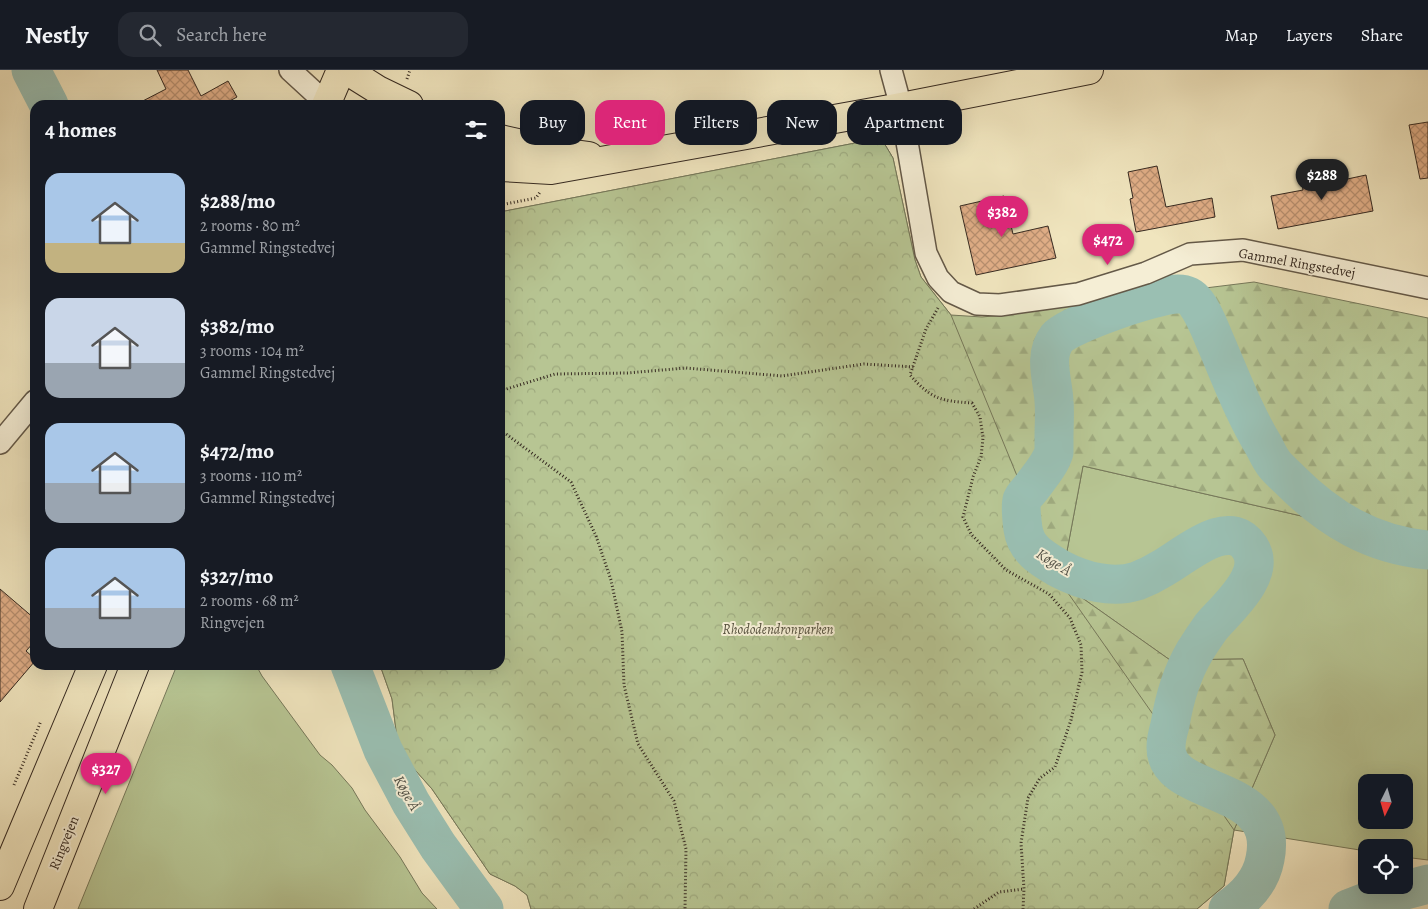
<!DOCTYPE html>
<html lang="en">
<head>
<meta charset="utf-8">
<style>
  :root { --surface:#171b24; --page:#242831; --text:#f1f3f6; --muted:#9ea1a6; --line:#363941; --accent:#db2777 }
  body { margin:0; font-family:Alegreya,serif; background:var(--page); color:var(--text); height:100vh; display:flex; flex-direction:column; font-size:19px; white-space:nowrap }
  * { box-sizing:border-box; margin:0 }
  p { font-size:16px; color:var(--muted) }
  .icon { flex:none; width:28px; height:28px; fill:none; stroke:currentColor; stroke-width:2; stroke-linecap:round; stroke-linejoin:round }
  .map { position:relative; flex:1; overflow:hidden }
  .details { position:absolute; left:30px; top:30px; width:475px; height:570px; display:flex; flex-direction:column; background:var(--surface); border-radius:15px; box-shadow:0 5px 20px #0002 }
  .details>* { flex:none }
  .top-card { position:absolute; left:520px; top:30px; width:475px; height:45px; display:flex; gap:10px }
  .needle { width:32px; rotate:185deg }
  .fabs { position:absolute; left:1358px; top:704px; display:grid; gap:10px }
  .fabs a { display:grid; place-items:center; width:55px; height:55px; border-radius:10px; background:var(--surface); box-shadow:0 5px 20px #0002; font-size:25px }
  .price { position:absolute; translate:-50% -42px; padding:0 11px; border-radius:18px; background:var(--accent); color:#fff; font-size:16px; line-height:32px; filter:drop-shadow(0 1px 2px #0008) }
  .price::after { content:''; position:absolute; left:50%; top:30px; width:15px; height:11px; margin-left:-8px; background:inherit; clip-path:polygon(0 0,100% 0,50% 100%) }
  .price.current { background:#222; color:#fff }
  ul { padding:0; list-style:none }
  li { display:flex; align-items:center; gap:15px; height:125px; padding:0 15px }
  li span { display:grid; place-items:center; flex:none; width:140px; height:100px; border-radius:15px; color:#555 }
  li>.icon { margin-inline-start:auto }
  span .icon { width:60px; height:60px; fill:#fffc; stroke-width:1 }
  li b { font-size:21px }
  h2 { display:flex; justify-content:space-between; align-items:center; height:60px; padding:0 15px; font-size:21px }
  .chip { padding:0 18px; border-radius:15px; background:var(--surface); box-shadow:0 5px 20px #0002; font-size:18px; line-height:45px }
  .chip.current { background:var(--accent); color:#fff }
  header { display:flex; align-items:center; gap:30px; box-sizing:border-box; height:70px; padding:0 25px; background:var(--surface); border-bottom:1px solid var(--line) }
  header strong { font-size:24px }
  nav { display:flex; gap:28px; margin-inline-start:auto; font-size:18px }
  .search { width:350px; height:45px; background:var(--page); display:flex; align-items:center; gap:12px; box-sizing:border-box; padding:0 18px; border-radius:15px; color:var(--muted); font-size:19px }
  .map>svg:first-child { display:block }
  .grass { fill:#b7c593; stroke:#76785a; fill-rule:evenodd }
  .forest { fill:url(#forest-firs); stroke:#76785a }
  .park { fill:url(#park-crowns); stroke:#76785a }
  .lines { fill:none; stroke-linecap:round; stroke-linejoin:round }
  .river { stroke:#9abfb2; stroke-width:39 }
  .building { fill:url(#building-cross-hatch); stroke:#362a21 }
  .minor-casing { stroke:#645948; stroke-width:24 }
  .major-casing { stroke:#362a21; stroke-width:30 }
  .path { stroke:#362a21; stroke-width:3; stroke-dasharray:1 2.5; stroke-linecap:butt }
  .minor { stroke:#f5eed5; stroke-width:21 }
  .major { stroke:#f0e5be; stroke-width:28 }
  .labels { text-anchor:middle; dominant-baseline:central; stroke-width:4; stroke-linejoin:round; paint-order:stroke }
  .street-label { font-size:14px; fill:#362a21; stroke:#f5eed5 }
  .park-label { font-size:14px; font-style:italic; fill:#56513e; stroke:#f5eed5 }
  .water-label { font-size:15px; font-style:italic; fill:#4f4f45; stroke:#f5eed5 }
</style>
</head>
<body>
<header>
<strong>Nestly</strong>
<div class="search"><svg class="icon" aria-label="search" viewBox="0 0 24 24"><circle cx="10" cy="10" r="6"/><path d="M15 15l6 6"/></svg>Search here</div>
<nav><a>Map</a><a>Layers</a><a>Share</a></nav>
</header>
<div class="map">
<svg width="1428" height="839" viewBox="0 0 1428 839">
  <defs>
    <pattern id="forest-firs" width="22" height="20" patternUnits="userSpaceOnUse" patternTransform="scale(1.25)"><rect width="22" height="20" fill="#b7c593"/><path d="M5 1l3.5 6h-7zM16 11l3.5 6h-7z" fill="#9ea97e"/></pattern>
    <pattern id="park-crowns" width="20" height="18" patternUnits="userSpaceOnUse" patternTransform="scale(1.25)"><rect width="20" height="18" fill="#b7c593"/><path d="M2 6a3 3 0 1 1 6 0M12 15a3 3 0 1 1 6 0" fill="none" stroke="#9ea97e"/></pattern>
    <pattern id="building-cross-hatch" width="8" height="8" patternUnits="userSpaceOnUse" patternTransform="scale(1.25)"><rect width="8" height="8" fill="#e1af88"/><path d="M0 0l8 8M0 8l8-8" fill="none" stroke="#b78f6f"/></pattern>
  </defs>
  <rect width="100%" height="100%" fill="#f0e5be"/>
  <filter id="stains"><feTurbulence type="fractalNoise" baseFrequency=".004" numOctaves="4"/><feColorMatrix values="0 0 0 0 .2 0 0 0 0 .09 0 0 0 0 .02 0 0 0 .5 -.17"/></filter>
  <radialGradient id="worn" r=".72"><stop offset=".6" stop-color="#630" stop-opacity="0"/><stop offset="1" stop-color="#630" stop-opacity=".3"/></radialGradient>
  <g class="grass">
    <path d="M 1083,396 L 1428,475 L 1428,790 L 1404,787 L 1404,778 L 1366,778 L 1366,781 L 1234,760 L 1275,665 L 1243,589 L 1170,590 L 1061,513 ZM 1366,712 L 1404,712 L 1404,750 L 1366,750 Z"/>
    <polygon points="177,595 256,595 262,606 320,685 332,695 352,718 365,740 400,787 422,823 437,839 78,839"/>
  </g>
  <polygon class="forest" points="881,68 893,88 915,190 921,207 951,245 982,247 1013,244 1124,228 1254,212 1428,248 1428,475 1083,396 1061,513 1170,590 1243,589 1275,665 1234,760 1224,816 1197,839 531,839 527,825 515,816 490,804 432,719 408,692 397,668 392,629 380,595 500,595 500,142"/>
  <polygon class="park" points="881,68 893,88 915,190 921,207 951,245 1061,513 1234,760 1224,816 1197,839 531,839 527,825 515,816 490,804 432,719 408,692 397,668 392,629 380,595 500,595 500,142"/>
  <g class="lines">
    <g class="river">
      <polyline points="31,0 49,35"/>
      <polyline points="350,595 383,680 411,733 438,776 484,839"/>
      <path d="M 1228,839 C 1246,827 1261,811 1265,789 C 1281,711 1165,729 1166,677 C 1166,670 1168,662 1170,655 C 1174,630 1182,603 1195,581 C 1200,573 1206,564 1211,557 C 1226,539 1267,505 1250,478 C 1229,445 1185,486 1163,498 C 1155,503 1145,508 1137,511 C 1112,519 1083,511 1060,499 C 1043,489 1026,480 1023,459 C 1022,451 1020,437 1022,430 C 1024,425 1028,422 1031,418 C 1039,407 1050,395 1054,382 C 1054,379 1054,370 1054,367 C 1054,355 1055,343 1054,331 C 1053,311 1043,286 1057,268 C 1069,254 1157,224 1178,224 C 1186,224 1191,226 1196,233 C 1206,246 1211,263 1218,278 C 1232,311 1245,345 1264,376 C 1267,382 1270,389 1275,395 C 1279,400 1285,405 1290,410 C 1329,449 1372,475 1428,480"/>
      <polyline points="1348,839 1379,827 1428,814"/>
    </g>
  </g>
  <g class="building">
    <polygon points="157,0 188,0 201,26 228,11 237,27 222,35 135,35 166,19"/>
    <polygon points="1428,52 1428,108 1420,109 1409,55"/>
    <polygon points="1157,96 1166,137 1212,128 1215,147 1136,162 1130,129 1133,128 1128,102"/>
    <polygon points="1323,105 1324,114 1366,105 1373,141 1278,159 1271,126 1303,120 1301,109"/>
    <polygon points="1004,126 1013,164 1048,156 1056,188 976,205 960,136"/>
    <polygon points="0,519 35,549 35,571 26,581 35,589 35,591 0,632"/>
  </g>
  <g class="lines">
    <defs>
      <g id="minor">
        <polyline points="290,0 327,34"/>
        <polyline points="891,0 901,37 926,183 938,208 951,222 977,234 1000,235 1078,224 1146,203 1190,184 1243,180 1428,218"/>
        <polyline points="0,373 35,331"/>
      </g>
      <g id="major">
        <polyline points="346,0 378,20 409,35"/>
        <polyline points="326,35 341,0"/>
        <polyline points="500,69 553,81 589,86"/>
        <polyline points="500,97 551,100 901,37 1089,0"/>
        <polyline points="0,816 93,595"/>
        <polyline points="38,839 135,595"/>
      </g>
    </defs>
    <use href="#minor" class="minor-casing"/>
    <use href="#major" class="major-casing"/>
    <g class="path">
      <polyline points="407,9 410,0"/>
      <polyline points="500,135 536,128 540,122"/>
      <path d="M 938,238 L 926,259 L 910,305 C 931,329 941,331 972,333 L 980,347 L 983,368 L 981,387 L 973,407 L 963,447 L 971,464 L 1006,500 L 1049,524 L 1070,548 L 1081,575 L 1082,602 L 1071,650 L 1055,697 L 1040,708 L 1028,728 L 1021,773 L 1024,819 L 1023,839"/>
      <polyline points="500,321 555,304 627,303 686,298 782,306 864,294 914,297"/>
      <polyline points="500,361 506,364 571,412 596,466 611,510 622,562 624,615 638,674 674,731 686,779 685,839"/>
      <polyline points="14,715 41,651"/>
      <polyline points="974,839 999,822 1024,819"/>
    </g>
    <use href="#minor" class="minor"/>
    <use href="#major" class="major"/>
  </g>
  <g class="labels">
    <g class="street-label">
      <text transform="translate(1297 193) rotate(10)">Gammel Ringstedvej</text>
      <text transform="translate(64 773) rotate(-68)">Ringvejen</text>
    </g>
    <g class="park-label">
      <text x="778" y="559">Rhododendronparken</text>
    </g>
    <g class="water-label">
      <text transform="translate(1054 492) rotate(31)">Køge Å</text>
      <text transform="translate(407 723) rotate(61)">Køge Å</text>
    </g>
  </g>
  <rect width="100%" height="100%" filter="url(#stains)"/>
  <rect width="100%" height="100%" fill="url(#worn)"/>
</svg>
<div class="fabs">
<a><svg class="needle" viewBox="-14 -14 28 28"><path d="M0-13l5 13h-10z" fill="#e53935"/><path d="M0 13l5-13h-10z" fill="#9ea1a6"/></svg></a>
<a><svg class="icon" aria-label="locate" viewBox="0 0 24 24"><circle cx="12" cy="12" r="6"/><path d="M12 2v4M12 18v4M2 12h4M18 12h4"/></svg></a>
</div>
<b class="price current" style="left:1322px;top:131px">$288</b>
<b class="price" style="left:1002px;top:168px">$382</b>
<b class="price" style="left:1108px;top:196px">$472</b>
<b class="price" style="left:106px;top:725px">$327</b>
<div class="top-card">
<a class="chip">Buy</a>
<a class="chip current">Rent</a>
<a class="chip">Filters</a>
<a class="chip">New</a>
<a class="chip">Apartment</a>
</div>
<section class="details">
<h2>4 homes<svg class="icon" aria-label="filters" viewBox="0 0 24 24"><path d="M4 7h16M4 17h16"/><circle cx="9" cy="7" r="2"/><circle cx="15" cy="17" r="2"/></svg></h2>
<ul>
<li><span style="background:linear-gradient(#a9c7e8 70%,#c2b280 0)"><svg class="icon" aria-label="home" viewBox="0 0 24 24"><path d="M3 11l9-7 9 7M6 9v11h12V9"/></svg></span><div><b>$288/mo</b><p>2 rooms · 80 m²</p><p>Gammel Ringstedvej</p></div></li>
<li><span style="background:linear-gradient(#c9d6e8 65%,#9aa5b1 0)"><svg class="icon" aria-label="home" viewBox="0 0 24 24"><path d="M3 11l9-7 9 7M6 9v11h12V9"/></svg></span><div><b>$382/mo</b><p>3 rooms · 104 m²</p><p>Gammel Ringstedvej</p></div></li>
<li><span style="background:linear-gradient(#a9c7e8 60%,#9aa5b1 0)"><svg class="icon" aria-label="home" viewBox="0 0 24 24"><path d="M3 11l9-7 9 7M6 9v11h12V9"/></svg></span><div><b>$472/mo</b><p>3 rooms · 110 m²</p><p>Gammel Ringstedvej</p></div></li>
<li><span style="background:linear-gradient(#a9c7e8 60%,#9aa5b1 0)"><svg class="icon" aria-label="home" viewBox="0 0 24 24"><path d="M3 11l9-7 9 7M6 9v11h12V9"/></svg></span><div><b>$327/mo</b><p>2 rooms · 68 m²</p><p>Ringvejen</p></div></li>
</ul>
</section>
</div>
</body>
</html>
